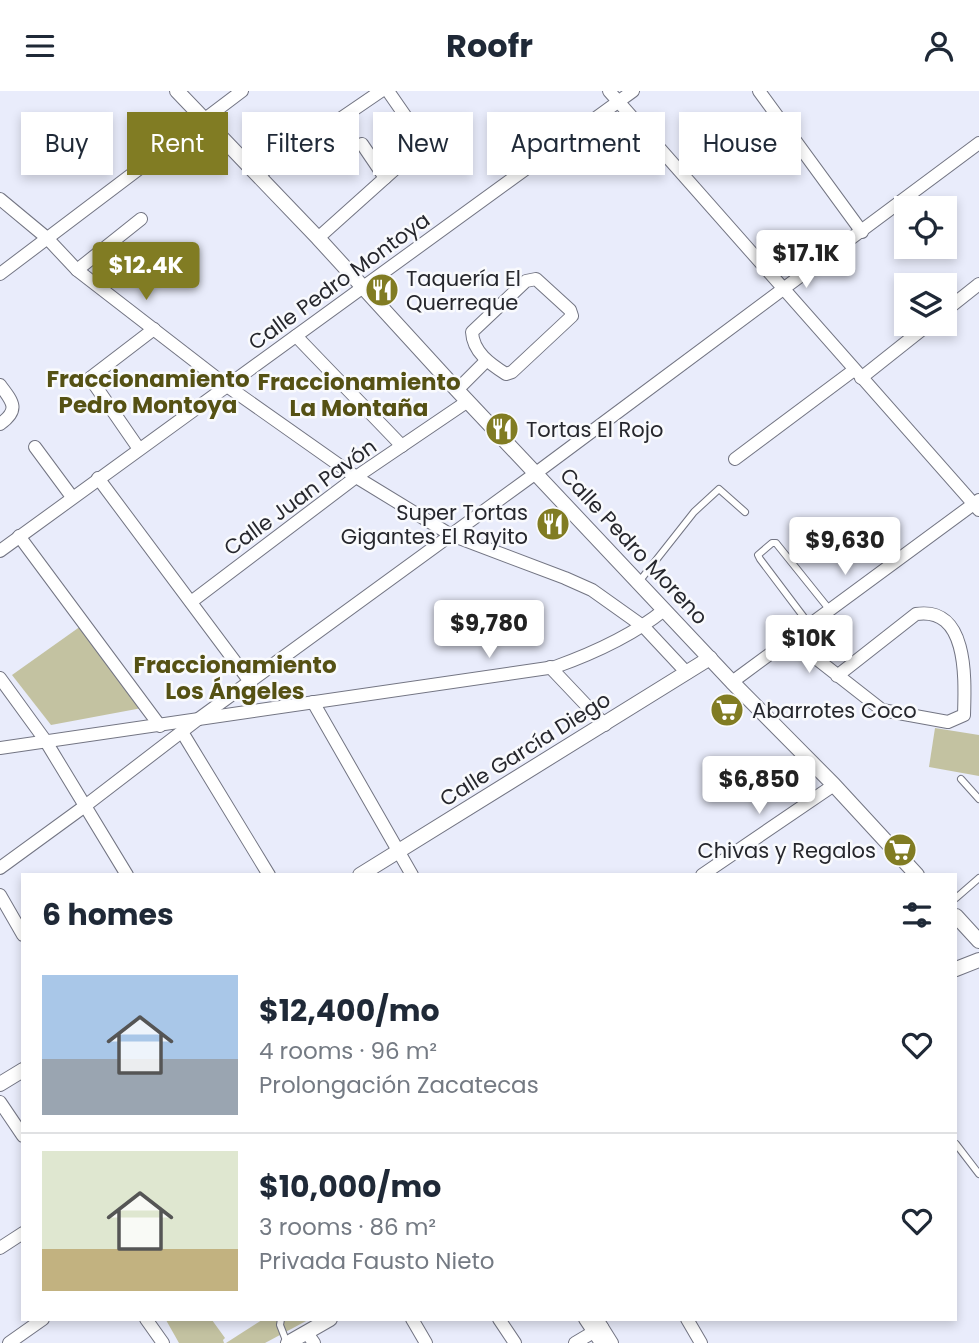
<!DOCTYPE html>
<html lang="en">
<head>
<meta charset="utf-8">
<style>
  :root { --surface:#fff; --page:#f2f2f3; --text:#1f2937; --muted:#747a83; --line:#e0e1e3; --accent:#817c23 }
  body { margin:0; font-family:Poppins,sans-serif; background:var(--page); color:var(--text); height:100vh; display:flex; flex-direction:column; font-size:26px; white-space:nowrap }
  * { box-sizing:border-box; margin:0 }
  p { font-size:23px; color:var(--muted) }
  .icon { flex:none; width:38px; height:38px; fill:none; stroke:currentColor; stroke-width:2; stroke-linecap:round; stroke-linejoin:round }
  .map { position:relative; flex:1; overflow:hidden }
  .drawer { position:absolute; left:21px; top:782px; width:936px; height:448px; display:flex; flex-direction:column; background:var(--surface); border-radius:0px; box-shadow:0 4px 10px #0003 }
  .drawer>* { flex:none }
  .guide { position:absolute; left:21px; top:21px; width:938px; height:63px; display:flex; gap:14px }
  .fabs { position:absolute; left:894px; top:105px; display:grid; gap:14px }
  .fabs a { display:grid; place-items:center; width:63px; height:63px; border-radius:0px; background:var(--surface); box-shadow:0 4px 10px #0003; font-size:35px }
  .price { position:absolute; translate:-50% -60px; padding:0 16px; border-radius:7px; background:#fff; color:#222; font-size:23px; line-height:46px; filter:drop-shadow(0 2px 4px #0008) }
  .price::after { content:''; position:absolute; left:50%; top:42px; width:21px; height:16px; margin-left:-10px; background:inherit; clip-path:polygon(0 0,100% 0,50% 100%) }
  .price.active { background:var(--accent); color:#fff }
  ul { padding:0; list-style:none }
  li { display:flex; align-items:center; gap:21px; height:175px; padding:0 21px }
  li+li { border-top:2px solid var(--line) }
  li span { display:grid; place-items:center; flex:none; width:196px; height:140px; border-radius:0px; color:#555 }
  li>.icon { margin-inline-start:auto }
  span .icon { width:84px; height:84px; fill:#fffc; stroke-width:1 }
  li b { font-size:30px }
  h2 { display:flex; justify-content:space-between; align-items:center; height:84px; padding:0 21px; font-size:30px }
  .pill { padding:0 24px; border-radius:0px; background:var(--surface); box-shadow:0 4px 10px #0003; font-size:24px; line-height:63px }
  .pill.active { background:var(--accent); color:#fff }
  header { display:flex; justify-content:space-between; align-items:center; height:91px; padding:0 21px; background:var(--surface); font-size:32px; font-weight:700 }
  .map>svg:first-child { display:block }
  .green { fill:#c3c2a1 }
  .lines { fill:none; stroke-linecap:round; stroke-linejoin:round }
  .service-casing { stroke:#737583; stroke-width:8 }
  .minor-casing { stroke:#737583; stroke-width:14 }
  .tertiary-casing { stroke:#737583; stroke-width:16 }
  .service { stroke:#fff; stroke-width:6 }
  .minor { stroke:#fff; stroke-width:12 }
  .tertiary { stroke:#fff; stroke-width:14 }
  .labels { text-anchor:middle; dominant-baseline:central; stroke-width:5; stroke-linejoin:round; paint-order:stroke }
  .poi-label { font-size:21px; fill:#26272d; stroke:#f9fafd; text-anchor:start }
  .street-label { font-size:21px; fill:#26272d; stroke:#f9fafd }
  .neighbourhood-label { font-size:23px; font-weight:bold; fill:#555114; stroke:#f9fafd }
</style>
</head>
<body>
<header><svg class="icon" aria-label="menu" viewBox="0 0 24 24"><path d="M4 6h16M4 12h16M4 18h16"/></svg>Roofr<svg class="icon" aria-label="person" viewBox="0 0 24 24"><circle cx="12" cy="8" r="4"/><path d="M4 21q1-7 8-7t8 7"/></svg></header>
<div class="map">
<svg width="979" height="1252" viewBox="0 0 979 1252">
  <rect width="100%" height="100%" fill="#e9ecfb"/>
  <g class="green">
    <polygon points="81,535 142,617 51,634 12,584"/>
    <polygon points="935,637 979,644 979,685 929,676"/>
    <polygon points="166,1229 212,1229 225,1247 223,1249 224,1252 179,1252"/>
    <polygon points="262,1229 308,1229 265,1252 226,1252"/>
  </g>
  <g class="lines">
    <defs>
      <g id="service">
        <polyline points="638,492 694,421 719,398 745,421"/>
        <polyline points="809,533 760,468 758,464 772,452 776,452 829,518"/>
        <polyline points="961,688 979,708"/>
        <polyline points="956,807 979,787"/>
        <polyline points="956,1053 979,1083"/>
        <polyline points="281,1228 280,1234 287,1252"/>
      </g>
      <g id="minor">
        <polyline points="609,0 979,419"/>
        <polyline points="759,0 862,141"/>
        <polyline points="362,53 385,87"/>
        <polyline points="258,84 381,0"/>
        <polyline points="0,108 47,147 77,179 227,295 356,386 451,444 565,487 592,499 644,536 687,582"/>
        <polyline points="318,147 424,52 388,0"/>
        <polyline points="77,179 141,128"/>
        <polyline points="0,183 242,0"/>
        <path d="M 536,188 L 570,219 L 572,225 L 512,281 L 506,283 C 490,273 473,261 472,241 L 526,190 Z"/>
        <polyline points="945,220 979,193"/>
        <polyline points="296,245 402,355"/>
        <polyline points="861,287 929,233"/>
        <path d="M 0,294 C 13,311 20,319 0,333"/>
        <polyline points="457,299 486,270"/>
        <polyline points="35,356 72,406"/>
        <polyline points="139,358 90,287 154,238"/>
        <polyline points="735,368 854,279"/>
        <polyline points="98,387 251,592"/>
        <polyline points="19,445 160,635"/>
        <polyline points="0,460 633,0"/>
        <polyline points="191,511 356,386 468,310"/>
        <path d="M 790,547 L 882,619 L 948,631 L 964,624 C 965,589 969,515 916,523 L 837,585"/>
        <polyline points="550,576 605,634"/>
        <polyline points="0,587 45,649 127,784"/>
        <polyline points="732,591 979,409"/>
        <polyline points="313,611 412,784"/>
        <polyline points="182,641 269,784"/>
        <path d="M 0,657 L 555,576 C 594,562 632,545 664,519"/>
        <polyline points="0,777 85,715 197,629 536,382 979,52"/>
        <polyline points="702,784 834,694"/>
        <polyline points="0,804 23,844"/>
        <polyline points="0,1011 23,1045"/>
        <polyline points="0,1157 23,1142"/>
        <polyline points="146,1228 163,1252"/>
        <polyline points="412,1228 426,1252"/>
        <polyline points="499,1228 515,1252"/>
        <polyline points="585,1228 601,1252"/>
        <polyline points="597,1228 612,1252"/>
        <polyline points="687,1228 701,1252"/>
        <polyline points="307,1242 314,1252"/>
        <polyline points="9,1252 43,1228"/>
        <polyline points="575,1252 602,1236"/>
      </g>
      <g id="tertiary">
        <polyline points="177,0 318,147 457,299 732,591 834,694 917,784"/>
        <polyline points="360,784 710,567"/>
        <polyline points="956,825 979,850"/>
        <polyline points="956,878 979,869"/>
        <polyline points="0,993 23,979"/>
        <polyline points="288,1252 330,1228"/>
      </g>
    </defs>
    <use href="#service" class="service-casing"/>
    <use href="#minor" class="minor-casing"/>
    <use href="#tertiary" class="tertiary-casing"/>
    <use href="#service" class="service"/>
    <use href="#minor" class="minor"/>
    <use href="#tertiary" class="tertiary"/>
  </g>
  <defs>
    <symbol id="restaurant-disc" viewBox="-11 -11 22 22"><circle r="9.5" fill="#817c23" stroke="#f9fafd"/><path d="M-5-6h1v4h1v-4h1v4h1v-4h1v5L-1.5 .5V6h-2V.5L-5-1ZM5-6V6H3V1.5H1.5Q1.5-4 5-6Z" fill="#fff"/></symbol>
    <symbol id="supermarket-disc" viewBox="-11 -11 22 22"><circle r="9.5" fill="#817c23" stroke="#f9fafd"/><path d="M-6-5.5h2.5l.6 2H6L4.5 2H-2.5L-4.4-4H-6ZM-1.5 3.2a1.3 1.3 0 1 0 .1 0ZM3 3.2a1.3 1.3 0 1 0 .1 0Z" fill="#fff"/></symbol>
  </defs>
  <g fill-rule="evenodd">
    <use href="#restaurant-disc" x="363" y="180" width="38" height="38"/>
    <use href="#restaurant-disc" x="483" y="319" width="38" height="38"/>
    <use href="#restaurant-disc" x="534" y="414" width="38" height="38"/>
    <use href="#supermarket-disc" x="708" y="600" width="38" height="38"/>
    <use href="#supermarket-disc" x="881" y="740" width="38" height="38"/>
  </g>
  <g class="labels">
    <g class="poi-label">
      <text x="406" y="187">Taquería El<tspan x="406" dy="24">Querreque</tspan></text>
      <text x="526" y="338">Tortas El Rojo</text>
      <text x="528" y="421" text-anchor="end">Super Tortas<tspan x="528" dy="24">Gigantes El Rayito</tspan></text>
      <text x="752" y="619">Abarrotes Coco</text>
      <text x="876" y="759" text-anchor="end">Chivas y Regalos</text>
    </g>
    <g class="street-label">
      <text transform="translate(339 190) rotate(-36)">Calle Pedro Montoya</text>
      <text transform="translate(300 406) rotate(-36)">Calle Juan Pavón</text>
      <text transform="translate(634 455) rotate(47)">Calle Pedro Moreno</text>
      <text transform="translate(525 658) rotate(-32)">Calle García Diego</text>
    </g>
    <g class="neighbourhood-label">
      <text x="148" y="288">Fraccionamiento<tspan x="148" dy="26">Pedro Montoya</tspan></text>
      <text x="359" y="291">Fraccionamiento<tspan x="359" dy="26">La Montaña</tspan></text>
      <text x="235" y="574">Fraccionamiento<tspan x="235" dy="26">Los Ángeles</tspan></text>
    </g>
  </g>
</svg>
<div class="fabs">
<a><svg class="icon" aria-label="locate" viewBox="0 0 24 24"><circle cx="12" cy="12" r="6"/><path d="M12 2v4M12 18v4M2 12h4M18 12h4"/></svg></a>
<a><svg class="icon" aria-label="layers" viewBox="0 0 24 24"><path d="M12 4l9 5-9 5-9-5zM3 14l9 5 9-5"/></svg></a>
</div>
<b class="price" style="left:806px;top:199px">$17.1K</b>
<b class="price active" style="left:146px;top:211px">$12.4K</b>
<b class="price" style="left:845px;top:486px">$9,630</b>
<b class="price" style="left:489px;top:569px">$9,780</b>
<b class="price" style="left:809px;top:584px">$10K</b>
<b class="price" style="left:759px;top:725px">$6,850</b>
<div class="guide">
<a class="pill">Buy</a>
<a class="pill active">Rent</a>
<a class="pill">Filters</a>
<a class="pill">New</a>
<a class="pill">Apartment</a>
<a class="pill">House</a>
</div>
<section class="drawer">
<h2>6 homes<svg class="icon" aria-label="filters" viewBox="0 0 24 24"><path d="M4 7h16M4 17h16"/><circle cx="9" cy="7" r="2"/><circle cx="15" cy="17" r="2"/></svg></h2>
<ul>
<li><span style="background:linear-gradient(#a9c7e8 60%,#9aa5b1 0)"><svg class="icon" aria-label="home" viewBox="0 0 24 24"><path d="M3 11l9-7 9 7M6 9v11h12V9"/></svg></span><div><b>$12,400/mo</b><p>4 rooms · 96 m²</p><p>Prolongación Zacatecas</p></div><svg class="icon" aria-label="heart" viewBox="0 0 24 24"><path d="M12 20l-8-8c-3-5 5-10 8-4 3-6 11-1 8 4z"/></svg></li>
<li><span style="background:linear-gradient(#dfe7d0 70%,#c2b280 0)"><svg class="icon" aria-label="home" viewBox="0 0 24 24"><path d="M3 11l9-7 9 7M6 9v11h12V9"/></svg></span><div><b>$10,000/mo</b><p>3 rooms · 86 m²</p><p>Privada Fausto Nieto</p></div><svg class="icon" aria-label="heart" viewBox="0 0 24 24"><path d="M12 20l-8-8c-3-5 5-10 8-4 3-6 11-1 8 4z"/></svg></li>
</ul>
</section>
</div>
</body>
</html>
